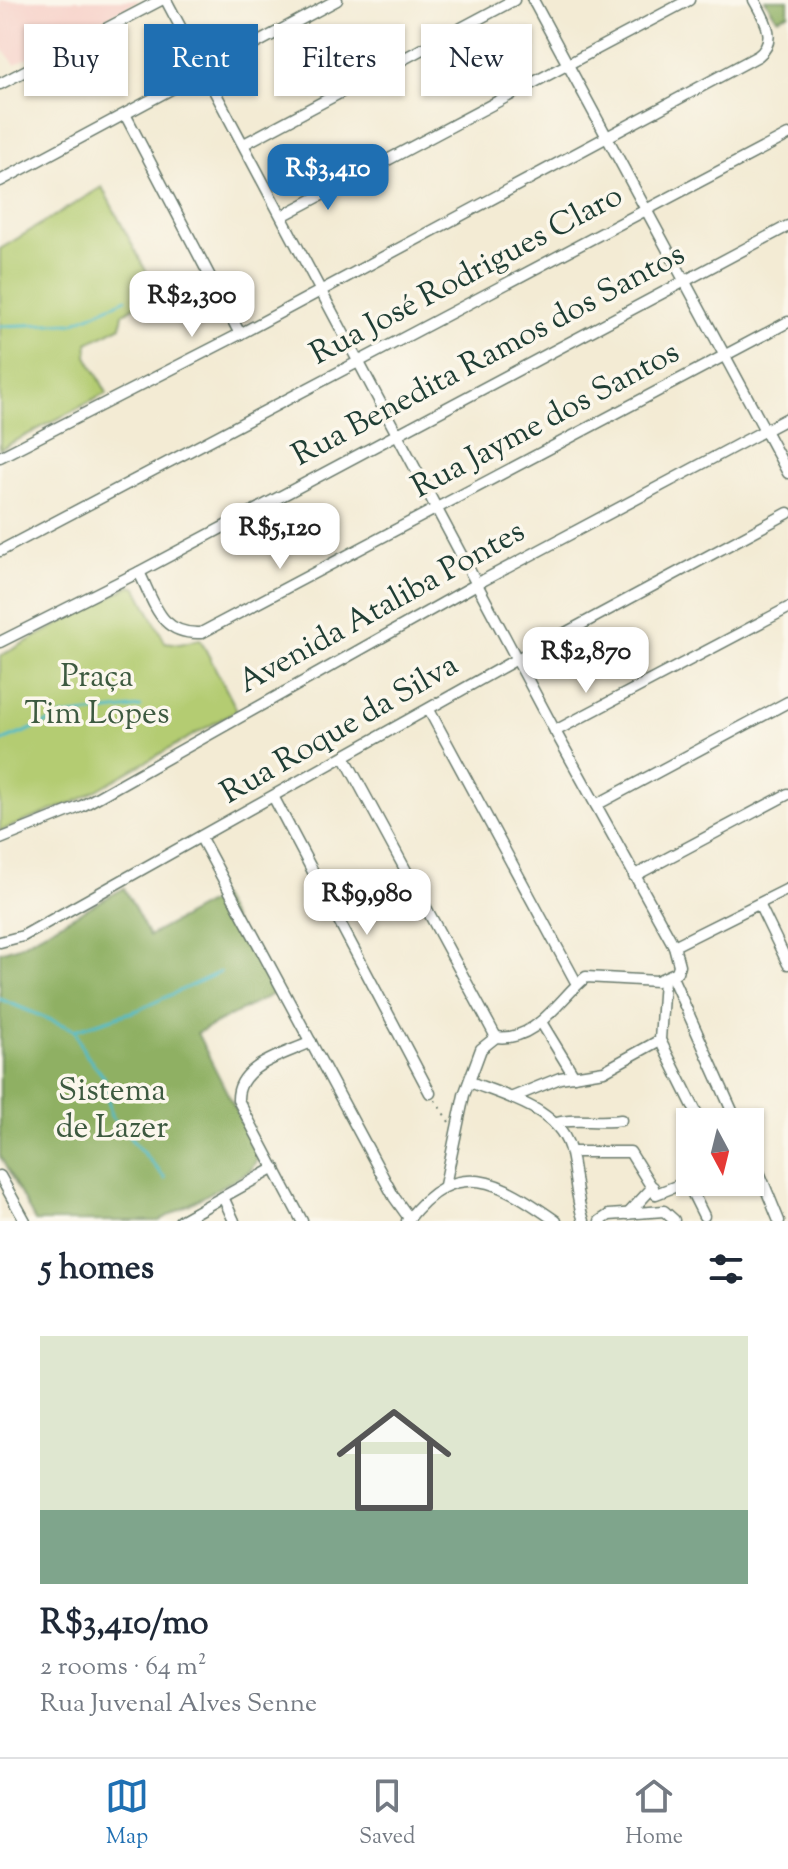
<!DOCTYPE html>
<html lang="en">
<head>
<meta charset="utf-8">
<style>
  :root { --surface:#fff; --page:#f2f2f3; --text:#1f2937; --muted:#747a83; --line:#e0e1e3; --accent:#1f6fb2 }
  body { margin:0; font-family:"Sorts Mill Goudy",serif; background:var(--page); color:var(--text); height:100vh; display:flex; flex-direction:column; font-size:30px; white-space:nowrap }
  * { box-sizing:border-box; margin:0 }
  p { font-size:26px; color:var(--muted) }
  .icon { flex:none; width:44px; height:44px; fill:none; stroke:currentColor; stroke-width:2; stroke-linecap:round; stroke-linejoin:round }
  .map { position:relative; height:1221px; overflow:hidden }
  .side { display:flex; flex-direction:column; background:var(--surface); flex:1 }
  .side>* { flex:none }
  .hud { position:absolute; left:24px; top:24px; width:740px; height:72px; display:flex; gap:16px }
  .needle { width:52px; rotate:173deg }
  .tools { position:absolute; left:676px; top:1108px; display:grid; gap:16px }
  .tools a { display:grid; place-items:center; width:88px; height:88px; border-radius:0px; background:var(--surface); box-shadow:0 2px 6px #0004; font-size:40px }
  .price { position:absolute; translate:-50% -68px; padding:0 18px; border-radius:16px; background:#fff; color:#222; font-size:26px; line-height:52px; filter:drop-shadow(0 2px 4px #0008) }
  .price::after { content:''; position:absolute; left:50%; top:48px; width:24px; height:18px; margin-left:-12px; background:inherit; clip-path:polygon(0 0,100% 0,50% 100%) }
  .price.active { background:var(--accent); color:#fff }
  ul { padding:0; list-style:none }
  li { display:grid; align-content:center; gap:16px; height:424px; padding:0 40px }
  li+li { border-top:2px solid var(--line) }
  li span { display:grid; place-items:center; height:248px; border-radius:0px; color:#555 }
  li>.icon { margin-inline-start:auto }
  span .icon { width:144px; height:144px; fill:#fffc; stroke-width:1 }
  li b { font-size:34px }
  h2 { display:flex; justify-content:space-between; align-items:center; height:96px; padding:0 40px; font-size:34px }
  .tag { padding:0 28px; border-radius:0px; background:var(--surface); box-shadow:0 2px 6px #0004; font-size:28px; line-height:72px }
  .tag.active { background:var(--accent); color:#fff }
  .menu { display:flex; justify-content:space-around; align-items:center; height:112px; border-top:2px solid var(--line); background:var(--surface); font-size:22px; color:var(--muted) }
  .menu a { display:grid; justify-items:center; gap:4px }
  .menu .active { color:var(--accent) }
  .map>svg:first-child { display:block }
  .built { fill:#f7d1c9 }
  .green { fill:#b4cc72; stroke:#6a8453; stroke-width:2 }
  .forest { fill:#8fb064; stroke:#57764c; stroke-width:2 }
  .lines { fill:none; stroke-linecap:round; stroke-linejoin:round }
  .stream { stroke:#4fbcc8; stroke-width:3 }
  .minor-casing { stroke:#697a6c; stroke-width:13 }
  .path { stroke:#697a6c; stroke-width:2; stroke-dasharray:2 6; stroke-linecap:butt }
  .minor { stroke:#fff; stroke-width:10 }
  .labels { text-anchor:middle; dominant-baseline:central; stroke-width:7; stroke-linejoin:round; paint-order:stroke }
  .street-label { font-size:32px; fill:#1f3d34; stroke:#fbf7ec }
  .park-label { font-size:32px; fill:#3d5a40; stroke:#fbf7ec }
</style>
</head>
<body>
<div class="map">
<svg width="788" height="1221" viewBox="0 0 788 1221">
  <rect width="100%" height="100%" fill="#fbf7ec"/>
  <filter id="ink" filterUnits="userSpaceOnUse"><feTurbulence type="fractalNoise" baseFrequency=".0125" numOctaves="2"/><feDisplacementMap in="SourceGraphic" scale="16" xChannelSelector="R" yChannelSelector="G"/><feConvolveMatrix kernelMatrix="1 2 1 2 8 2 1 2 1" color-interpolation-filters="sRGB"/></filter>
  <filter id="wash" filterUnits="userSpaceOnUse"><feTurbulence type="fractalNoise" baseFrequency=".006" numOctaves="4" result="noise"/><feDisplacementMap in="SourceGraphic" scale="32" xChannelSelector="R" yChannelSelector="G"/><feGaussianBlur stdDeviation="1.8" result="paint"/><feColorMatrix in="noise" values="0 0 0 0 0 0 0 0 0 0 0 0 0 0 0 0 0 1.4 0 .05"/><feComposite in="paint" operator="in"/></filter>
  <g filter="url(#wash)">
    <rect width="100%" height="100%" fill="#f3ebd4"/>
    <polygon class="built" points="0,0 140,0 15,64 0,46"/>
    <g class="green">
      <polygon points="102,187 158,294 123,313 121,326 88,343 87,356 107,393 0,449 0,249"/>
      <polygon points="130,586 137,588 165,642 180,644 200,639 237,710 79,800 0,831 0,656"/>
    </g>
    <g class="forest">
      <polygon points="765,0 788,0 788,14 777,18"/>
      <polygon points="124,888 149,936 220,897 273,994 197,1033 259,1156 250,1171 159,1221 35,1221 0,1156 0,952 19,946"/>
    </g>
    <g class="lines">
      <g class="stream">
        <polyline points="0,326 73,323 126,299"/>
        <polyline points="0,742 64,716 141,707"/>
        <polyline points="0,999 75,1030 138,1010 220,972"/>
        <polyline points="75,1030 84,1052 104,1077 111,1116 165,1178"/>
      </g>
    </g>
  </g>
  <g filter="url(#ink)">
    <g class="lines">
      <defs>
        <g id="minor">
          <path d="M 166,0 L 555,731 L 674,946 L 679,965 L 677,972 L 657,981 L 586,977 C 559,998 537,1042 496,1037 L 481,1049 L 464,1095 L 445,1185"/>
          <polyline points="533,0 788,473"/>
          <polyline points="0,84 161,0"/>
          <polyline points="126,116 240,334"/>
          <polyline points="244,144 514,0"/>
          <polyline points="0,181 337,0"/>
          <polyline points="282,216 689,0"/>
          <path d="M 0,457 L 240,334 L 758,56 C 779,40 764,18 754,0"/>
          <polyline points="0,551 788,135"/>
          <path d="M 139,572 C 155,604 160,635 201,633 L 788,322"/>
          <polyline points="0,642 139,572 788,226"/>
          <polyline points="429,710 577,984"/>
          <polyline points="555,731 788,608"/>
          <polyline points="345,758 496,1037"/>
          <polyline points="274,798 430,1093"/>
          <polyline points="596,805 788,702"/>
          <polyline points="201,838 394,1197 409,1218"/>
          <polyline points="0,839 82,806 484,580 788,418"/>
          <polyline points="634,876 788,794"/>
          <polyline points="759,904 788,964"/>
          <polyline points="0,942 23,936 517,659 788,513"/>
          <polyline points="674,946 788,889"/>
          <polyline points="672,977 737,1122"/>
          <polyline points="664,980 660,1040 701,1122"/>
          <polyline points="541,1022 574,1076"/>
          <path d="M 470,1082 C 507,1097 562,1109 571,1154 C 576,1178 576,1199 584,1221"/>
          <polyline points="513,1097 560,1078 604,1071 660,1040"/>
          <path d="M 555,1124 C 567,1117 600,1124 621,1120"/>
          <polyline points="750,1150 779,1221"/>
          <polyline points="571,1152 630,1152 656,1194 687,1182 704,1216"/>
          <polyline points="0,1176 25,1221"/>
          <polyline points="223,1197 234,1221"/>
          <polyline points="628,1214 653,1187"/>
          <polyline points="180,1221 275,1168"/>
          <path d="M 302,1221 L 238,1100 C 237,1065 284,1055 311,1042"/>
          <path d="M 407,1221 C 458,1155 499,1181 556,1221"/>
          <polyline points="600,1221 609,1215 664,1211 674,1220"/>
        </g>
      </defs>
      <use href="#minor" class="minor-casing"/>
      <polyline class="path" points="435,1100 449,1122"/>
      <use href="#minor" class="minor"/>
    </g>
  </g>
  <g class="labels">
    <g class="street-label">
      <text transform="translate(467 276) rotate(-28)">Rua José Rodrigues Claro</text>
      <text transform="translate(489 356) rotate(-28)">Rua Benedita Ramos dos Santos</text>
      <text transform="translate(546 421) rotate(-28)">Rua Jayme dos Santos</text>
      <text transform="translate(382 608) rotate(-29)">Avenida Ataliba Pontes</text>
      <text transform="translate(340 730) rotate(-30)">Rua Roque da Silva</text>
    </g>
    <g class="park-label">
      <text x="97" y="678">Praça<tspan x="97" dy="37">Tim Lopes</tspan></text>
      <text x="112" y="1092">Sistema<tspan x="112" dy="37">de Lazer</tspan></text>
    </g>
  </g>
</svg>
<div class="tools">
<a><svg class="needle" viewBox="-14 -14 28 28"><path d="M0-13l5 13h-10z" fill="#e53935"/><path d="M0 13l5-13h-10z" fill="#747a83"/></svg></a>
</div>
<b class="price active" style="left:328px;top:212px">R$3,410</b>
<b class="price" style="left:192px;top:339px">R$2,300</b>
<b class="price" style="left:280px;top:571px">R$5,120</b>
<b class="price" style="left:586px;top:695px">R$2,870</b>
<b class="price" style="left:367px;top:937px">R$9,980</b>
<div class="hud">
<a class="tag">Buy</a>
<a class="tag active">Rent</a>
<a class="tag">Filters</a>
<a class="tag">New</a>
</div>
</div>
<section class="side">
<h2>5 homes<svg class="icon" aria-label="filters" viewBox="0 0 24 24"><path d="M4 7h16M4 17h16"/><circle cx="9" cy="7" r="2"/><circle cx="15" cy="17" r="2"/></svg></h2>
<ul>
<li><span style="background:linear-gradient(#dfe7d0 70%,#7fa58c 0)"><svg class="icon" aria-label="home" viewBox="0 0 24 24"><path d="M3 11l9-7 9 7M6 9v11h12V9"/></svg></span><div><b>R$3,410/mo</b><p>2 rooms · 64 m²</p><p>Rua Juvenal Alves Senne</p></div></li>
</ul>
</section>
<nav class="menu">
<a class="active"><svg class="icon" aria-label="map" viewBox="0 0 24 24"><path d="M3 6l6-2 6 2 6-2v14l-6 2-6-2-6 2zM9 4v14M15 6v14"/></svg>Map</a>
<a><svg class="icon" aria-label="saved" viewBox="0 0 24 24"><path d="M7 4h10v16l-5-4-5 4z"/></svg>Saved</a>
<a><svg class="icon" aria-label="home" viewBox="0 0 24 24"><path d="M3 11l9-7 9 7M6 9v11h12V9"/></svg>Home</a>
</nav>
</body>
</html>
